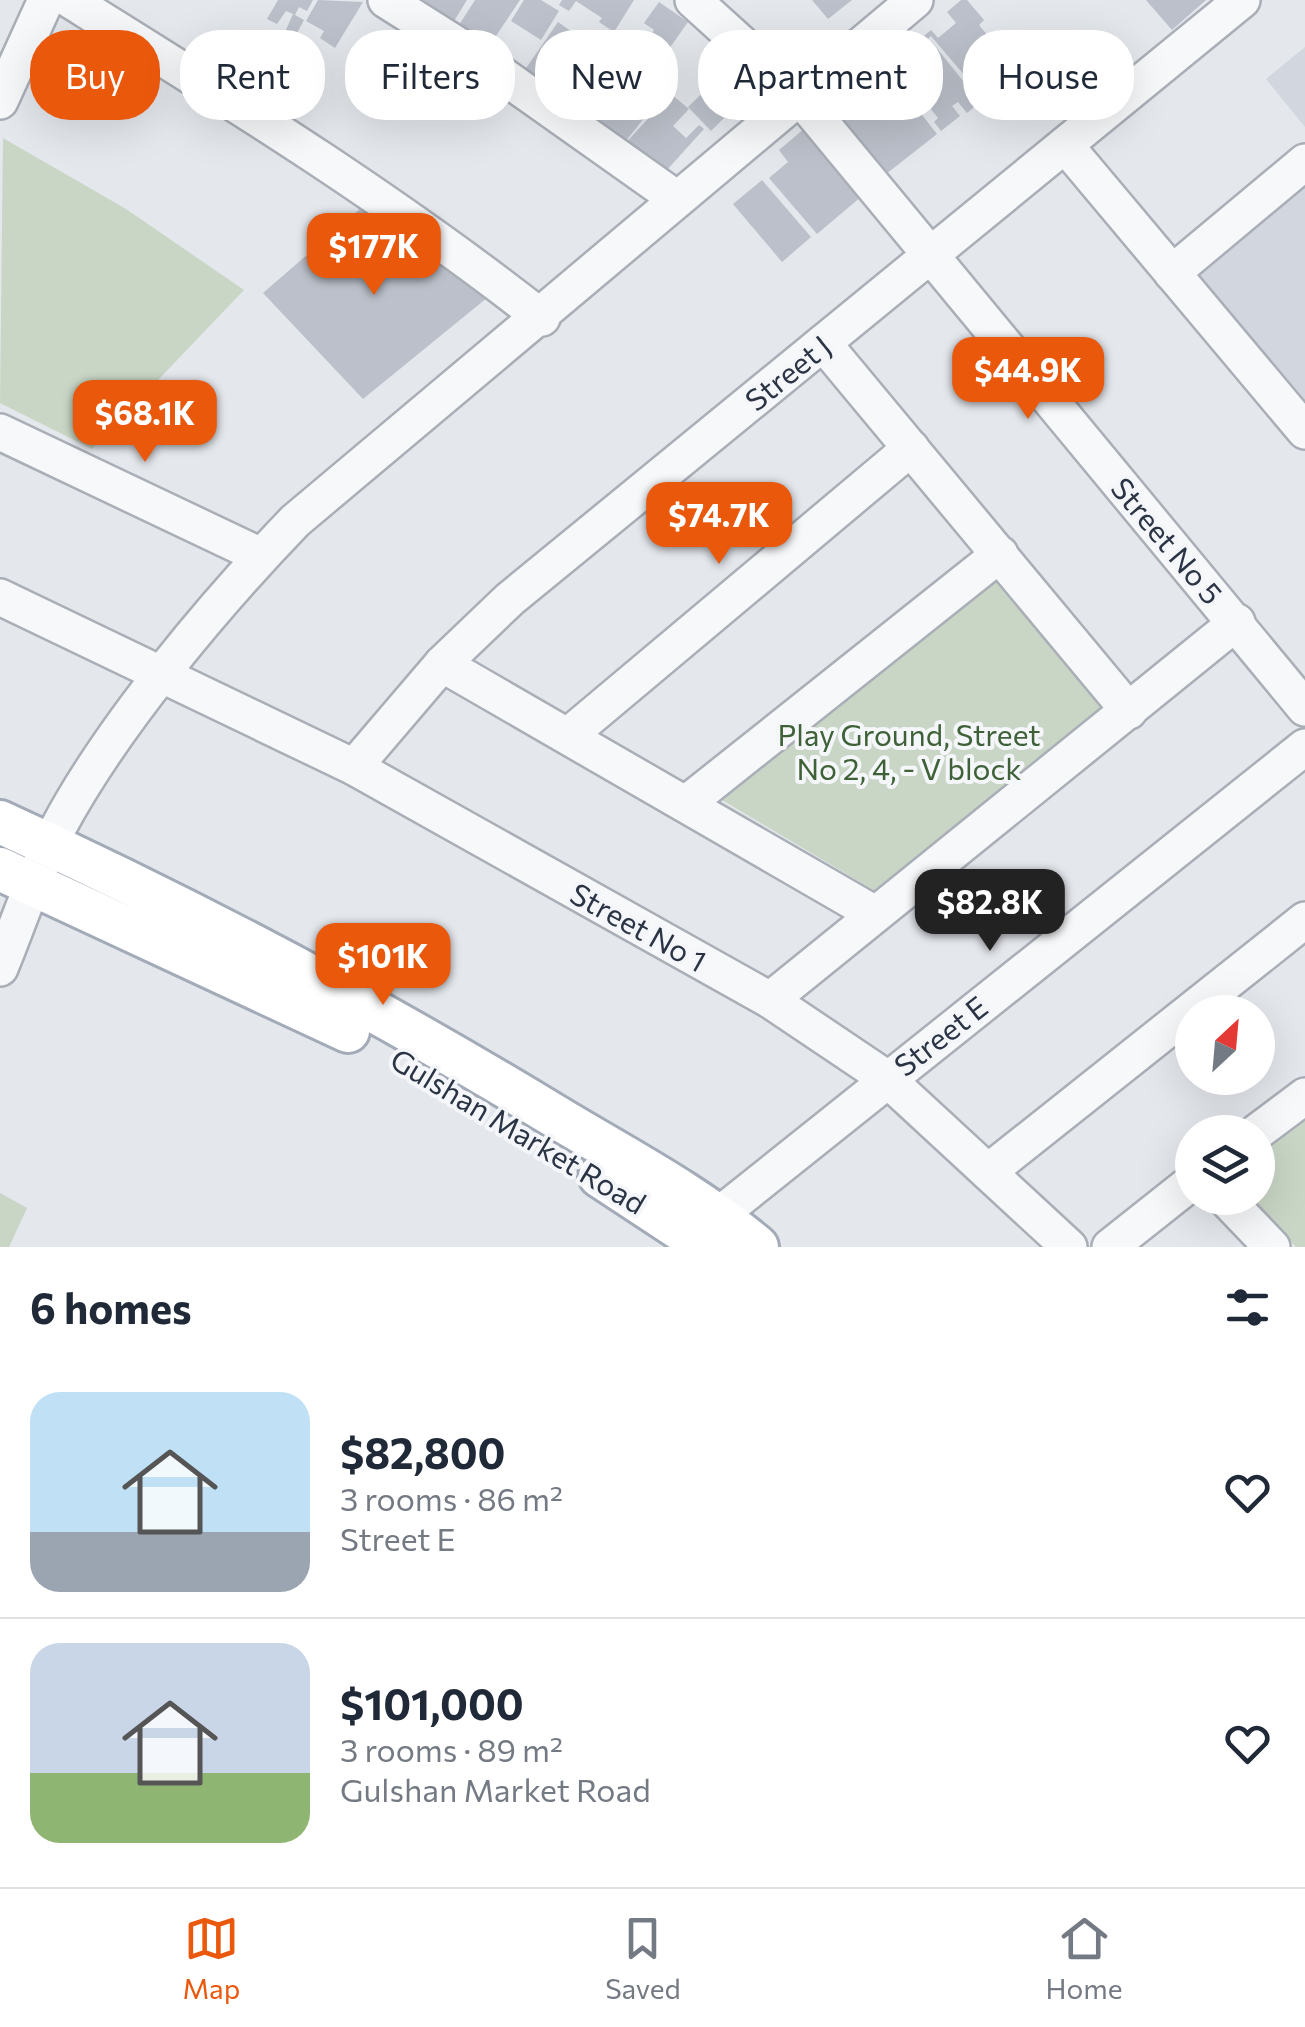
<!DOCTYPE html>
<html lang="en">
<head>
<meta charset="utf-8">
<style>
  :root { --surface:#fff; --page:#f6f6f7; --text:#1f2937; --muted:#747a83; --line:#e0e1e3; --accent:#ea580c }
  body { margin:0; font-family:Commissioner,sans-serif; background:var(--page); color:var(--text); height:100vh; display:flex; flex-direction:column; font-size:38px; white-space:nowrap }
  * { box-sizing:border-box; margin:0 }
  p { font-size:32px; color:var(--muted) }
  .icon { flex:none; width:55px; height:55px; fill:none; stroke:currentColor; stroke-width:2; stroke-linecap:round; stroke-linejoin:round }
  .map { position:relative; height:1247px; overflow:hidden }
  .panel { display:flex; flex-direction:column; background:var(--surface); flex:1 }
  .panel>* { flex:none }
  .banner { position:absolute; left:30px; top:30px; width:1245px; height:90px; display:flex; gap:20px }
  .needle { width:65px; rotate:26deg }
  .buttons { position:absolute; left:1175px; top:995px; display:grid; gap:20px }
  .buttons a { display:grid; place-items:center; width:100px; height:100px; border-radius:50%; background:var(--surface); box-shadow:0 10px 40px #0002; font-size:50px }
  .price { position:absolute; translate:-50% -85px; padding:0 22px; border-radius:20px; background:var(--accent); color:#fff; font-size:32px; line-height:65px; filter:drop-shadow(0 2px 5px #0008) }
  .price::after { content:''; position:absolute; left:50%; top:60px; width:30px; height:22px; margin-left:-15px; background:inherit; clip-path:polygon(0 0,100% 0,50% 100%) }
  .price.current { background:#222; color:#fff }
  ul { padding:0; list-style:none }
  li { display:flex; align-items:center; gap:30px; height:250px; padding:0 30px }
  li+li { border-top:2px solid var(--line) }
  li span { display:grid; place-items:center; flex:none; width:280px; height:200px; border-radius:30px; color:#555 }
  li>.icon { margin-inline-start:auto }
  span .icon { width:120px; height:120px; fill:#fffc; stroke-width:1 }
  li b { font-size:42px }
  h2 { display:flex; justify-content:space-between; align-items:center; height:120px; padding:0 30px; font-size:42px }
  .chip { padding:0 35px; border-radius:40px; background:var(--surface); box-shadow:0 10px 40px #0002; font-size:35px; line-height:90px }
  .chip.current { background:var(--accent); color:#fff }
  .tabs { display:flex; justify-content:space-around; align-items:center; height:140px; border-top:2px solid var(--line); background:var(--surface); font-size:28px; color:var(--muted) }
  .tabs a { display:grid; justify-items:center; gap:5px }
  .tabs .current { color:var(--accent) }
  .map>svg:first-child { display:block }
  .built { fill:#d2d6de }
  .green { fill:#c9d6c5 }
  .building { fill:#bbc0ca }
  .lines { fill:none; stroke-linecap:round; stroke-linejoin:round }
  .minor-casing { stroke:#a9aeb7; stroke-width:40 }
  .major-casing { stroke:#a3abb8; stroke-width:48 }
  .minor { stroke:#f7f8fa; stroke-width:35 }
  .major { stroke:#fff; stroke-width:42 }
  .labels { text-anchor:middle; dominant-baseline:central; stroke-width:8; stroke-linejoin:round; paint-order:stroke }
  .street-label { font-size:30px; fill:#2b3445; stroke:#f4f6f9 }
  .park-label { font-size:30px; fill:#3f6138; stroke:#f4f6f9 }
</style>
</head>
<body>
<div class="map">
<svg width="1305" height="1247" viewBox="0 0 1305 1247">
  <rect width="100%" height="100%" fill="#e4e7ec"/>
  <g class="built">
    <polygon points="1305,47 1305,127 1266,79"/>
    <polygon points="1305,176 1305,415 1188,274"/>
  </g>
  <g class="green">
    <polygon points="3,138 126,209 244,290 92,449 0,403"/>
    <polygon points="992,570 1105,706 875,891 712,794"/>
    <polygon points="1305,1110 1305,1247 1296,1247 1248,1198 1258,1198 1258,1146"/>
    <polygon points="0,1193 27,1208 9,1247 0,1247"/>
  </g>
  <g class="building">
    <polygon points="278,0 313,0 307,11 299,7 295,15 304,20 295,37 285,32 293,14 286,11 277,24 267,19"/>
    <polygon points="318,0 363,2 335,48 320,38 324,31 306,21"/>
    <polygon points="421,0 467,0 454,21"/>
    <polygon points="475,0 520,0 490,45 459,25"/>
    <polygon points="524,0 541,0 559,11 541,40 511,21"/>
    <polygon points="562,0 634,0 614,32 599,22 602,18 576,1 569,11 559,5"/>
    <polygon points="812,0 852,0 828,19"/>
    <polygon points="961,0 967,0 984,20 979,25 1004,55 971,83 931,36 922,44 919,40 931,30 938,38 956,23 947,12"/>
    <polygon points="1146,0 1206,0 1172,30"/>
    <polygon points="659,2 688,22 657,66 642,55 649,45 645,42 634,57 626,52 639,34 647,40 654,30 644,23"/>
    <polygon points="558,22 582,39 575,49 561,39 534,78 524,71"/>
    <polygon points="931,41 980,102 967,113 958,102 952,106 960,116 941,131 934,122 938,118 894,63 904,55 909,58"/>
    <polygon points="740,46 766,76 711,131 688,107 724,72 719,67"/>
    <polygon points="885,68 937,134 881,178 825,107 841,95 855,111 883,89 873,77"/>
    <polygon points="637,71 664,93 621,147 586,119 596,106 600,110 615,86 621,91"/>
    <polygon points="671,94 689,109 673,126 686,138 699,125 704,129 656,182 620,149"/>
    <polygon points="805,128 862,196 817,234 769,178 788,162 779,150"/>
    <polygon points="762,180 811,237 782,262 733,204"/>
    <polygon points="368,202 493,293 363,399 263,293"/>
  </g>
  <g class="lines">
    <defs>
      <g id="minor">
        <path d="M 70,0 C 232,101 392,200 542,318"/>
        <polyline points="386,0 478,58 677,199"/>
        <polyline points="693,0 799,96 1305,708"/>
        <polyline points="0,101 46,0"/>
        <polyline points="1065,145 1305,431"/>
        <polyline points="1172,273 1305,162"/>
        <polyline points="823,343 1129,711"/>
        <polyline points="0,432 261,556"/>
        <polyline points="0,597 354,767 770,1000 886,1078 1069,1247"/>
        <polyline points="442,664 875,914"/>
        <polyline points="569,735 911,448"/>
        <polyline points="354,767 442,664 510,599 1242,0"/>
        <polyline points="687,803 1000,554"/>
        <path d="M 0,968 C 19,922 35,872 58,828 C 112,726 215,604 295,521 L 915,0"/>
        <polyline points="770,1000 1237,622"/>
        <polyline points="1257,1132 1305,1096"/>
        <polyline points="988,1172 1305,920"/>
        <polyline points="1225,1198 1272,1247"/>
        <polyline points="719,1215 1305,747"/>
        <polyline points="1110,1247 1192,1182"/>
      </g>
      <g id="major">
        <path d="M 0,822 C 189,908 375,1007 553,1115 C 622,1157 695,1194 757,1247"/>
        <polyline points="0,869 348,1031"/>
        <polyline points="600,1176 708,1247"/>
      </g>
    </defs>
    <use href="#minor" class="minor-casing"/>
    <use href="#major" class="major-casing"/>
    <use href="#minor" class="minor"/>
    <use href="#major" class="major"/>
  </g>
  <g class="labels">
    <g class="street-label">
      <text transform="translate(787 372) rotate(-39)">Street J</text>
      <text transform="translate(1168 540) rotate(50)">Street No 5</text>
      <text transform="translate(639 926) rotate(29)">Street No 1</text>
      <text transform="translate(940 1035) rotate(-38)">Street E</text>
      <text transform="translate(519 1130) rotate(31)">Gulshan Market Road</text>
    </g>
    <g class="park-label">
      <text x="909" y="733">Play Ground, Street<tspan x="909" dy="34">No 2, 4, - V block</tspan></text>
    </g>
  </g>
</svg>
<div class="buttons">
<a><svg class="needle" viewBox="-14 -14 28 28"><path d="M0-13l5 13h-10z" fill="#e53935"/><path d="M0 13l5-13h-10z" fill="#747a83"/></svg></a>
<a><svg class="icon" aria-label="layers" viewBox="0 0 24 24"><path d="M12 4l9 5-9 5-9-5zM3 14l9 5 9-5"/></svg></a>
</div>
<b class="price" style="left:374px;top:298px">$177K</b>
<b class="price" style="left:1028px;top:422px">$44.9K</b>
<b class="price" style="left:145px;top:465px">$68.1K</b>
<b class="price" style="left:719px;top:567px">$74.7K</b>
<b class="price current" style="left:990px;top:954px">$82.8K</b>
<b class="price" style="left:383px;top:1008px">$101K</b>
<div class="banner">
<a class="chip current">Buy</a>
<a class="chip">Rent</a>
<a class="chip">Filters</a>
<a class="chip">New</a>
<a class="chip">Apartment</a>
<a class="chip">House</a>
</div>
</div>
<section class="panel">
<h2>6 homes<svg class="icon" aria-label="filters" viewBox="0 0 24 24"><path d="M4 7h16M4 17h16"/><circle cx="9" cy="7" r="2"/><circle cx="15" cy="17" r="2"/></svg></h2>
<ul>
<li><span style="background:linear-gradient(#bfe0f5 70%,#9aa5b1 0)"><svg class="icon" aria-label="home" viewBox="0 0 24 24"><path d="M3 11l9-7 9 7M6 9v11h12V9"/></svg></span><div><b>$82,800</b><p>3 rooms · 86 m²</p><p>Street E</p></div><svg class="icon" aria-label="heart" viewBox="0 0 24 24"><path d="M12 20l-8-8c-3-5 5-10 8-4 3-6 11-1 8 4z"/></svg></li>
<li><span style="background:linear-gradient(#c9d6e8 65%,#8fb573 0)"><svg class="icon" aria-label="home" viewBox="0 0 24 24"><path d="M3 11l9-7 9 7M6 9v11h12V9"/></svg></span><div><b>$101,000</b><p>3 rooms · 89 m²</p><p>Gulshan Market Road</p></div><svg class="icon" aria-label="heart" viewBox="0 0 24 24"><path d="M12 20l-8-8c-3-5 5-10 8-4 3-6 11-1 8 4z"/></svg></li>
</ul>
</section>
<nav class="tabs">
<a class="current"><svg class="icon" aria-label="map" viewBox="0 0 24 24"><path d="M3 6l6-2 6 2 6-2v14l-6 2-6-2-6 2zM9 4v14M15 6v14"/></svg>Map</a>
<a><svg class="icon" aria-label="saved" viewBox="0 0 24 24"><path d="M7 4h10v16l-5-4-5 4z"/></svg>Saved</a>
<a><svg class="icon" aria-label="home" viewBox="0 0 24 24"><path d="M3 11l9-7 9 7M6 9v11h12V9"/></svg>Home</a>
</nav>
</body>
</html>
